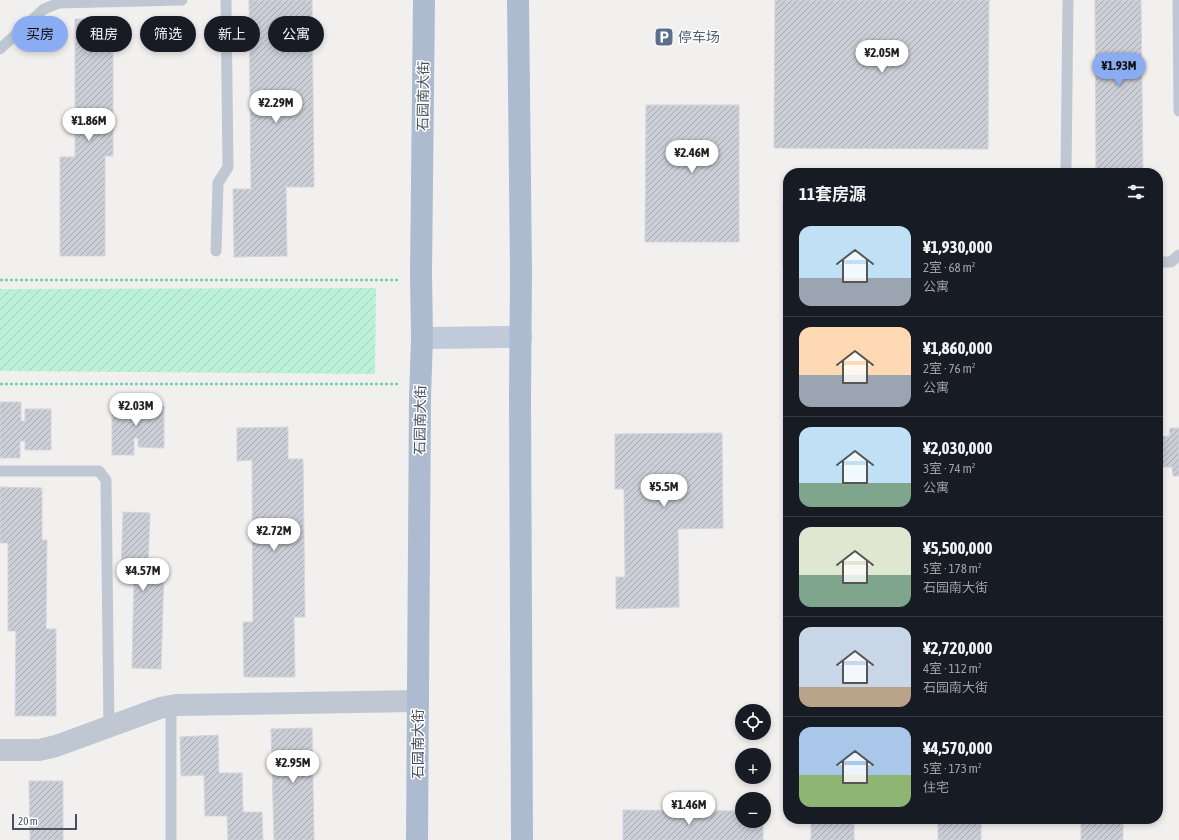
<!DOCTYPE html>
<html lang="zh">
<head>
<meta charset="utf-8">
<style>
  :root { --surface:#171b24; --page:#20242c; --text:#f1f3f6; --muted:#9ea1a6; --line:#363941; --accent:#8aacf3 }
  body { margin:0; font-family:"Asap Condensed","Noto Sans SC",sans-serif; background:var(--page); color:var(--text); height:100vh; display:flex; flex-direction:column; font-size:15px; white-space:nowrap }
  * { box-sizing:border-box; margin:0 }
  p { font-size:13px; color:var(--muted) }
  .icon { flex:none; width:22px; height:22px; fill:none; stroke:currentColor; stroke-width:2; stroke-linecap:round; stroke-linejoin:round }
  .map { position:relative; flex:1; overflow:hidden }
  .drawer { position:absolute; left:783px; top:168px; width:380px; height:656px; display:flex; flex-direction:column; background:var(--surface); border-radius:16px; box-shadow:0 2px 6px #0003 }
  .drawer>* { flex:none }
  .banner { position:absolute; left:12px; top:16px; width:380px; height:36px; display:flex; gap:8px }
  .fabs { position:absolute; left:735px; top:704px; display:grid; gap:8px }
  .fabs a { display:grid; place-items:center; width:36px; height:36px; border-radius:50%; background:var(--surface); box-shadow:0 2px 6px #0003; font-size:20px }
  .scale { position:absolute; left:12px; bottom:10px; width:65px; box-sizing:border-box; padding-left:4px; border:2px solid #46505f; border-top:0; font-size:11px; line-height:14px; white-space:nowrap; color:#46505f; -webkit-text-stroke:3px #fff; paint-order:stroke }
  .price { position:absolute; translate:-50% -34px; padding:0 9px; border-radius:14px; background:#fff; color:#222; font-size:13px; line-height:26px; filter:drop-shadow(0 1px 2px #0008) }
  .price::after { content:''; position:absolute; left:50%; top:24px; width:12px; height:9px; margin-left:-6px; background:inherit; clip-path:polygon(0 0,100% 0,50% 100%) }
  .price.active { background:var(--accent); color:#111 }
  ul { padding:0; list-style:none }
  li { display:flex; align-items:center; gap:12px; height:100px; padding:0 16px }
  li+li { border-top:1px solid var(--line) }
  li span { display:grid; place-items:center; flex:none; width:112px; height:80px; border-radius:12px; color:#555 }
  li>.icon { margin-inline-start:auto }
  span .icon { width:48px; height:48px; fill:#fffc; stroke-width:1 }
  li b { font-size:17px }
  h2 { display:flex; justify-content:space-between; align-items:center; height:48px; padding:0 16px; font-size:17px }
  .pill { padding:0 14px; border-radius:18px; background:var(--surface); box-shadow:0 2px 6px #0003; font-size:14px; line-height:36px }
  .pill.active { background:var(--accent); color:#111 }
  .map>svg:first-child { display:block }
  .garden { fill:url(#garden-furrows) }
  .building { fill:url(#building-hatch); stroke:#d3d5dc }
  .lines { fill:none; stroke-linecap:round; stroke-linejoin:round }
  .path { stroke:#71d3ae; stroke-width:2.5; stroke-dasharray:3 2; stroke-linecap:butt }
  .lane { stroke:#bfc8d2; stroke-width:11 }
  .street { stroke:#bfc8d2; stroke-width:22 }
  .secondary { stroke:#c1cada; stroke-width:22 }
  .primary { stroke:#adbbd0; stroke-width:22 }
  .labels { text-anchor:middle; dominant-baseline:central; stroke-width:3; stroke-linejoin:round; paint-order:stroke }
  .service-label { font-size:14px; fill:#4e5e75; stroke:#fff; text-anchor:start }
  .street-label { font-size:14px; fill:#46505f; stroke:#fff }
</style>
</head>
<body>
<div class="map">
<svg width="1179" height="840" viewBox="0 0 1179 840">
  <defs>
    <pattern id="garden-furrows" width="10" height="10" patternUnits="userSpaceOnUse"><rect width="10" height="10" fill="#bbf2d7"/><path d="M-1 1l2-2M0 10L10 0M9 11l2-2" fill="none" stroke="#a2d1bb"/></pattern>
    <pattern id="building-hatch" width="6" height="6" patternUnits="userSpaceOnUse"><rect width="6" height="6" fill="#cbced6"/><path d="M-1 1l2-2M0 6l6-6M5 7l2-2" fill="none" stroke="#a7aab1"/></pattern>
  </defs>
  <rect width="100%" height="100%" fill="#f2f0ef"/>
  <polygon class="garden" points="376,288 375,374 0,371 0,289"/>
  <g class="building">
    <polygon points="249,0 312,0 314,187 286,187 287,256 234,257 233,189 251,189"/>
    <polygon points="775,0 989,0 988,149 774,148"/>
    <polygon points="1095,0 1141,0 1143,173 1096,173"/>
    <polygon points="75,19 113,19 113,156 105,156 105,256 60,256 60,157 75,157"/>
    <polygon points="646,105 739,105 739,242 645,242"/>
    <rect x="783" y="204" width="5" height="63"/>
    <polygon points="112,400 134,400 134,418 138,418 138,406 164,406 164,448 138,447 138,438 134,438 134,455 112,455"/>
    <polygon points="0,402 21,402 21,421 25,421 25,409 51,409 51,450 25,450 25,441 20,441 20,458 0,458"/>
    <polygon points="288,427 288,459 303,459 305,617 294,617 295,677 244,677 243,622 253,622 252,460 237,461 237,428"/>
    <polygon points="1170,428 1179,428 1179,476 1173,476 1172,467 1158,467 1158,437 1169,436"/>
    <polygon points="722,433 723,528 678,529 679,607 616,609 616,577 625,577 624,489 615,489 615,434"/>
    <polygon points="0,487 42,488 42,540 47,540 46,629 56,629 56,716 15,716 16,631 8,631 8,543 0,543"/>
    <polygon points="123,512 150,513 148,569 164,569 161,669 132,668 134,575 121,574"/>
    <polygon points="312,728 314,840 274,840 271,729"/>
    <polygon points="218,735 219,773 242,773 243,812 262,812 263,840 228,840 227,816 205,816 204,775 181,776 180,737"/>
    <polygon points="29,781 63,781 63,840 30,840"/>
    <polygon points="623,810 742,811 742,821 763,821 763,840 623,840"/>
    <rect x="811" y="819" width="43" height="21"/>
    <rect x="938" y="819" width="43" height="21"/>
    <rect x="1081" y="819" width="42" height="21"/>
  </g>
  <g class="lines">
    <g class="path">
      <polyline points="0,280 400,280"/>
      <polyline points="0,384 399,384"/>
    </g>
    <g class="lane">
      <polyline points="1178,0 1179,111"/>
      <polyline points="0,49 44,9 59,3 182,0"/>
      <polyline points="1066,173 1068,0"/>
      <polyline points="216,251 218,183 228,167 226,0"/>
      <polyline points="1158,262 1171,262 1179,255"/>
      <polyline points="0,471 99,471 106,480 109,727"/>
      <polyline points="171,706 171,840"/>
    </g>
    <polyline class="street" points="0,750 39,750 56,746 160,708 176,705 418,701"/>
    <polyline class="secondary" points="422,338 521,337"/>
    <g class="primary">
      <polyline points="518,0 521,272 520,397 522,840"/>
      <polyline points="417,840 420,398 422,338 421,273 424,0"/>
    </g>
  </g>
  <defs>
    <symbol id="parking-square" viewBox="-11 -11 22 22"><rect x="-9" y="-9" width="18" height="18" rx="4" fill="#5c6f8a" stroke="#fff"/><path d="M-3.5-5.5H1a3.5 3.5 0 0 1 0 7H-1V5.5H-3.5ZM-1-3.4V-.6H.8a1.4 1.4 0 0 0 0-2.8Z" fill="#fff"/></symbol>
  </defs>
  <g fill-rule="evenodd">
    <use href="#parking-square" x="653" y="26" width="22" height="22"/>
  </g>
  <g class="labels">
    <g class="service-label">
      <text x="678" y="37">停车场</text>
    </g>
    <g class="street-label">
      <text transform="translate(423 96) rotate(-89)">石园南大街</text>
      <text transform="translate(420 420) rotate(-89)">石园南大街</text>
      <text transform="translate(418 744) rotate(-90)">石园南大街</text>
    </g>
  </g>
</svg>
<div class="fabs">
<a><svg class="icon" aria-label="locate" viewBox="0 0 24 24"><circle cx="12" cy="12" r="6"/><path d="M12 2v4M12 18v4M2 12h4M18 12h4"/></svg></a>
<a>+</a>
<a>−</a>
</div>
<div class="scale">20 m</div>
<b class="price" style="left:882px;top:74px">¥2.05M</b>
<b class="price active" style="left:1119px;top:87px">¥1.93M</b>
<b class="price" style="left:276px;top:124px">¥2.29M</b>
<b class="price" style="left:89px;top:142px">¥1.86M</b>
<b class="price" style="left:692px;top:174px">¥2.46M</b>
<b class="price" style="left:136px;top:427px">¥2.03M</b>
<b class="price" style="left:664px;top:508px">¥5.5M</b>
<b class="price" style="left:274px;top:552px">¥2.72M</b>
<b class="price" style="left:143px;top:592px">¥4.57M</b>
<b class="price" style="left:293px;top:784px">¥2.95M</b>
<b class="price" style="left:689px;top:826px">¥1.46M</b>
<div class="banner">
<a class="pill active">买房</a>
<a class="pill">租房</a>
<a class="pill">筛选</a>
<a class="pill">新上</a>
<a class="pill">公寓</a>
</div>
<section class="drawer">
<h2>11套房源<svg class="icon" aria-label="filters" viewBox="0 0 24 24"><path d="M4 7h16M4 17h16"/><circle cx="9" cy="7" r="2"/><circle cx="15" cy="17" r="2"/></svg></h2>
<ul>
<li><span style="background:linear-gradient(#bfe0f5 65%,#9aa5b1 0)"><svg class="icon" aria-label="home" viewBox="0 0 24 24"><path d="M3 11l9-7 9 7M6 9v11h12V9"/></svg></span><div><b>¥1,930,000</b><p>2室 · 68 m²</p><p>公寓</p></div></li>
<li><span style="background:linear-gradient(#ffd9b3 60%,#9aa5b1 0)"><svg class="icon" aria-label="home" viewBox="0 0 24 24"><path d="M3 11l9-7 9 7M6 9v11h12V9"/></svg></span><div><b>¥1,860,000</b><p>2室 · 76 m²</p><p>公寓</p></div></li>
<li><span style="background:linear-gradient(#bfe0f5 70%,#7fa58c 0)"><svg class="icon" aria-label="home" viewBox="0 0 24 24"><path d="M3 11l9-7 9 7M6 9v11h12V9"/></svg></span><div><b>¥2,030,000</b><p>3室 · 74 m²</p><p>公寓</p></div></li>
<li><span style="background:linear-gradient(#dfe7d0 60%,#7fa58c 0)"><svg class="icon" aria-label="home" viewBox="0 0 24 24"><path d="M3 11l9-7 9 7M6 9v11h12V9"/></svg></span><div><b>¥5,500,000</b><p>5室 · 178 m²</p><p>石园南大街</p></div></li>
<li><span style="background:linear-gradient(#c9d6e8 75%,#b9a48a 0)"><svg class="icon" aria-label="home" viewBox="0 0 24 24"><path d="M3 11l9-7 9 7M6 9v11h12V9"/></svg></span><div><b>¥2,720,000</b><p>4室 · 112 m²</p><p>石园南大街</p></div></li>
<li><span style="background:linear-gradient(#a9c7e8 60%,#8fb573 0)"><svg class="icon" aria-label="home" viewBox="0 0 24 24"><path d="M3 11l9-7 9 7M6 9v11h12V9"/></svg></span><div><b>¥4,570,000</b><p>5室 · 173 m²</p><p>住宅</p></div></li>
</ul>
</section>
</div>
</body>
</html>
